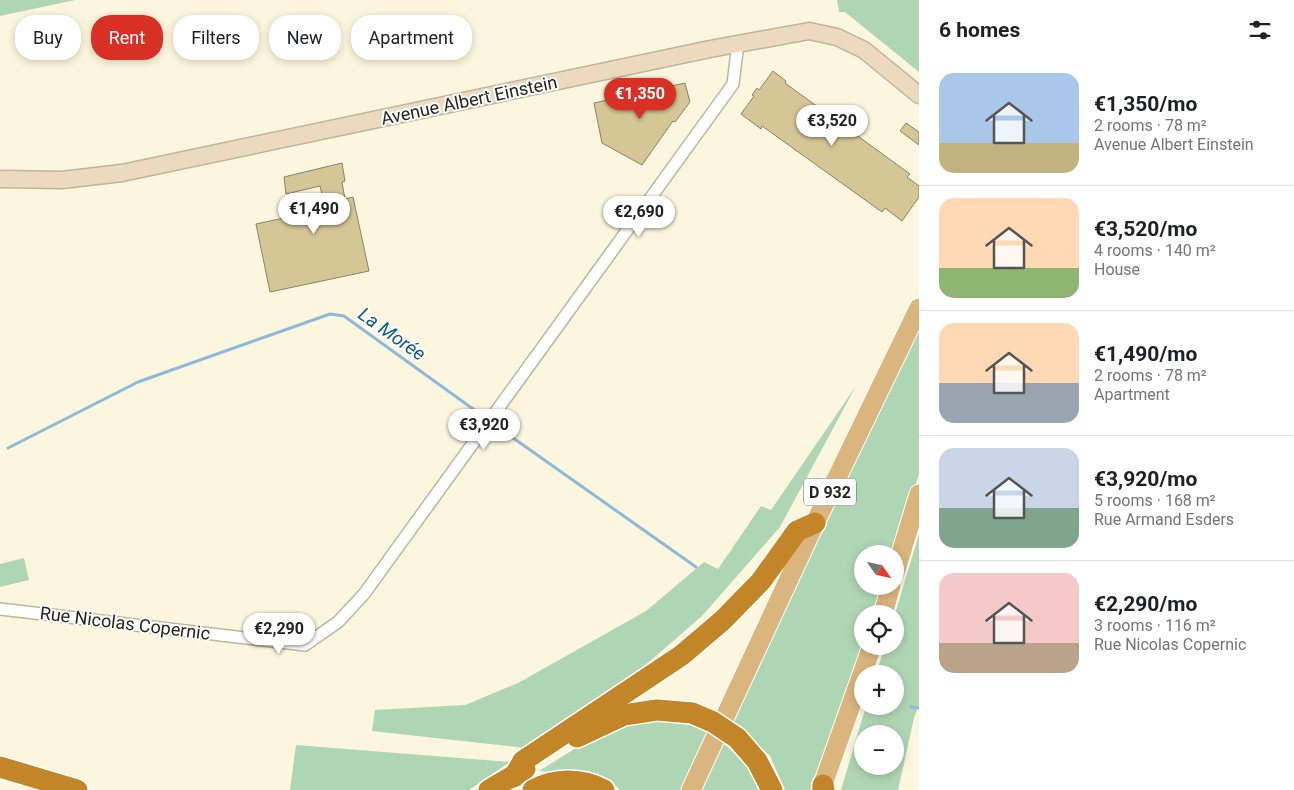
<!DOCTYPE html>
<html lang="en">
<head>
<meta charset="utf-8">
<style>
  :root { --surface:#fff; --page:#f2f2f2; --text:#202124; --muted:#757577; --line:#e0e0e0; --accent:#d93025 }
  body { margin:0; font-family:Roboto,sans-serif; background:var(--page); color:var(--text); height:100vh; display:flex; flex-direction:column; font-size:19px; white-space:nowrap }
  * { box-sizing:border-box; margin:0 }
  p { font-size:16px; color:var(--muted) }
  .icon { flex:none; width:28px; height:28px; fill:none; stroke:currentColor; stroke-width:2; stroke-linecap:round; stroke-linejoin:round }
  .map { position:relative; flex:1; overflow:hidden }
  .panel { display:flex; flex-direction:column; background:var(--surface); width:375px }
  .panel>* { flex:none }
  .top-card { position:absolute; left:15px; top:15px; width:475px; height:45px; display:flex; gap:10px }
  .needle { width:32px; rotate:124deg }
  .tools { position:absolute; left:854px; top:545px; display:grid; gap:10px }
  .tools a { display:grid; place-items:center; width:50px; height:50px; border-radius:50%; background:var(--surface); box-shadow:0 2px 8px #0003; font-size:25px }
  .price { position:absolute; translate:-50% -42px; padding:0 11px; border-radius:18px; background:#fff; color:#222; font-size:16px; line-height:32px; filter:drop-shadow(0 1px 2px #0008) }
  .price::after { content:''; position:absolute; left:50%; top:30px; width:15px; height:11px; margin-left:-8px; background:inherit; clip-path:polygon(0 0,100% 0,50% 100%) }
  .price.on { background:var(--accent); color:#fff }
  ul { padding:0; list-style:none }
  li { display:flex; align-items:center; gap:15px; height:125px; padding:0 20px }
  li+li { border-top:1px solid var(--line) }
  li span { display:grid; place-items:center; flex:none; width:140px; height:100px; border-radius:15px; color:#555 }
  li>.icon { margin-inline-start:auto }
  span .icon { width:60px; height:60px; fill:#fffc; stroke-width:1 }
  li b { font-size:21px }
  h2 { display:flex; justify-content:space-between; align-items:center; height:60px; padding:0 20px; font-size:21px }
  .chip { padding:0 18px; border-radius:20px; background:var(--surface); box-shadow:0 2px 8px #0003; font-size:18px; line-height:45px }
  .chip.on { background:var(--accent); color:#fff }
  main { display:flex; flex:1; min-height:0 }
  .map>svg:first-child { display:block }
  .green { fill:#afd6b4; fill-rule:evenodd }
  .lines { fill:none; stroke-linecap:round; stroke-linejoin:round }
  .stream { stroke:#8db9da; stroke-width:3 }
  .building { fill:#d5c695; stroke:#89836d }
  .street-casing { stroke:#bcb69f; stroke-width:14 }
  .secondary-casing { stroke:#bcb69f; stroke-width:19 }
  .primary-casing { stroke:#fff; stroke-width:21 }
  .highway-casing { stroke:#fff; stroke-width:24 }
  .street { stroke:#fff; stroke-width:11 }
  .secondary { stroke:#eddabe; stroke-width:16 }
  .primary { stroke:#dab67e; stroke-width:19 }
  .highway { stroke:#c28528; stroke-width:21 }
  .highway-bridge-casing { stroke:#fff; stroke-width:24; stroke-linecap:butt }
  .highway-bridge { stroke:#c28528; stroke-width:21 }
  .labels { text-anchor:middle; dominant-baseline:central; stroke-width:4; stroke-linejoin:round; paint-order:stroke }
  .shield { fill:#fff; stroke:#686660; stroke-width:1 }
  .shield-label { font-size:16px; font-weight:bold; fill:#27241c }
  .street-label { font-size:18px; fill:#27241c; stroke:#fff }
  .water-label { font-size:19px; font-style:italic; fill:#0e5a84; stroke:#fff }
</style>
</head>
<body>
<main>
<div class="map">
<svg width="919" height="790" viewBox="0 0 919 790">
  <rect width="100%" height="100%" fill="#fdf6de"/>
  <g class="green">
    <polygon points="0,0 75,0 0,16"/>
    <polygon points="837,0 919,0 919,72 845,12 839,12"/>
    <polygon points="919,321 919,474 894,554 862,554 862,586 883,586 874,614 862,614 862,646 813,790 785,790 770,756 729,718"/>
    <polygon points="856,386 780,527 702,616 627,681 527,748 372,731 375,710 465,705 518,683 646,611 704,562 718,569 761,506 771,510"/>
    <path d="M 919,534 L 919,704 L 914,718 L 898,790 L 841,790 L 866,706 L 895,706 L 895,674 L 876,674 L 885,646 L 895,646 L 895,614 ZM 862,734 L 895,734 L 895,766 L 862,766 Z"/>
    <polygon points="24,558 29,580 0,587 0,564"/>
    <polygon points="654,718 690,721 711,731 683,790 620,790 616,786 585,775 539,771 584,743 625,724"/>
    <polygon points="722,742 747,765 765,790 700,790"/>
    <polygon points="296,745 510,762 469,790 290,790"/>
  </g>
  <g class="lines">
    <g class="stream">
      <polyline points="492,423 696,567"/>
      <polyline points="8,448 138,382 330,314 344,316 487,419"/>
      <polyline points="911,707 919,708"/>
    </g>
  </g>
  <g class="building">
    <polygon points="773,71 786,81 785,83 910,174 907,177 919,186 919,197 902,221 885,208 882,212 762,126 761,129 741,114 754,96 752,95 757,88 759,90"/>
    <polygon points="685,83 690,102 675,122 673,121 642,165 602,143 594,103"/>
    <polygon points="906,123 919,132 919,145 900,131"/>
    <polygon points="342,163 345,181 342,182 345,199 353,197 369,271 270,292 256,224 293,216 291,210 324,203 320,186 286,194 284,177"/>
  </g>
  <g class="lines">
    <defs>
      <polyline id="street" points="0,609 305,645 338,622 364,594 733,84 738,43"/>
      <polyline id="secondary" points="0,179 62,180 122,173 710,49 809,31 837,37 864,50 919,95"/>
      <g id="primary">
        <polyline points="895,573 919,494"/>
        <polyline points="883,614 891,586"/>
        <polyline points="691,790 815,523 919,308"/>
        <polyline points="821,790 872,646"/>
      </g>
      <g id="highway">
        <polyline points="577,737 624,715 657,710 692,713"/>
        <polyline points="737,738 757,761 772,790"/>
        <polyline points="0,767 77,790"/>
        <polyline points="514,777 523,761 682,655 723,620 761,581 797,531 815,523"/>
        <polyline points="823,785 824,790"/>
        <polyline points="489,790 525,769"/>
        <path d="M 533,790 C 555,778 582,778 604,790"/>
      </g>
    </defs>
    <use href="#street" class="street-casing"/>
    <use href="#secondary" class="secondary-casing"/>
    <use href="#primary" class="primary-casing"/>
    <use href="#highway" class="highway-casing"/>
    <use href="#street" class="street"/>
    <use href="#secondary" class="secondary"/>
    <use href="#primary" class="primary"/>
    <use href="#highway" class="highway"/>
    <defs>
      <polyline id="highway-bridge" points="692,713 713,722 737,738"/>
    </defs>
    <use href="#highway-bridge" class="highway-bridge-casing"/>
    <use href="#highway-bridge" class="highway-bridge"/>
  </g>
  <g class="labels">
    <rect class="shield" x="804" y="478.5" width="52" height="27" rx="4"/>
    <g class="shield-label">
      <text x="830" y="492">D 932</text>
    </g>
    <g class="street-label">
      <text transform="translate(469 100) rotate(-12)">Avenue Albert Einstein</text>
      <text transform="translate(125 623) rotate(7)">Rue Nicolas Copernic</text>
    </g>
    <g class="water-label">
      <text transform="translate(392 334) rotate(35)">La Morée</text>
    </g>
  </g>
</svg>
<div class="tools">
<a><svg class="needle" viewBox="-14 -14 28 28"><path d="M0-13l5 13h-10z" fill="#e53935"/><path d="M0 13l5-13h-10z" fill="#757577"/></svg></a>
<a><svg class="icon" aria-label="locate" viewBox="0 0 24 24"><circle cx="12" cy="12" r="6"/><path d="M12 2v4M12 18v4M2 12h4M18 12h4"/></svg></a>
<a>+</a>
<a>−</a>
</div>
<b class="price on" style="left:640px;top:120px">€1,350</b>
<b class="price" style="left:832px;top:147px">€3,520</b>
<b class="price" style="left:314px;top:235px">€1,490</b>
<b class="price" style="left:639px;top:238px">€2,690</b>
<b class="price" style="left:484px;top:451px">€3,920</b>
<b class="price" style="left:279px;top:655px">€2,290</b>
<div class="top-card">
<a class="chip">Buy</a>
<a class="chip on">Rent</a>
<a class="chip">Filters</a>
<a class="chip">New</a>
<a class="chip">Apartment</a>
</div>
</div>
<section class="panel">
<h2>6 homes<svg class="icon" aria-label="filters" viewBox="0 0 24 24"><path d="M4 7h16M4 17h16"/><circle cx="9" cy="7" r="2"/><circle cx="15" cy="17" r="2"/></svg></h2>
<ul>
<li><span style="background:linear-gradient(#a9c7e8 70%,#c2b280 0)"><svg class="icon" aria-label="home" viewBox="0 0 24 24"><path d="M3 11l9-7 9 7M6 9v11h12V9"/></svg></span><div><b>€1,350/mo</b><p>2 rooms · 78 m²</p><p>Avenue Albert Einstein</p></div></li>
<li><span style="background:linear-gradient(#ffd9b3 70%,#8fb573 0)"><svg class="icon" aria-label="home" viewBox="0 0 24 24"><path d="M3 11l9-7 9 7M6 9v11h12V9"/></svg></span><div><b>€3,520/mo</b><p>4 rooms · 140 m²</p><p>House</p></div></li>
<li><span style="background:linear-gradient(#ffd9b3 60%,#9aa5b1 0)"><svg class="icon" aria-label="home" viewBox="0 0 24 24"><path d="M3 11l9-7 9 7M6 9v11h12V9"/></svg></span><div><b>€1,490/mo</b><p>2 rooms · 78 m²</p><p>Apartment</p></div></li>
<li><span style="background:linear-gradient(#c9d6e8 60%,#7fa58c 0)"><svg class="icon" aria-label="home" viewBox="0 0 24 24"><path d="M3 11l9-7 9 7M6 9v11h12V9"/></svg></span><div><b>€3,920/mo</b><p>5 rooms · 168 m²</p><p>Rue Armand Esders</p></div></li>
<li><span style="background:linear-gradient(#f6c9c9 70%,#b9a48a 0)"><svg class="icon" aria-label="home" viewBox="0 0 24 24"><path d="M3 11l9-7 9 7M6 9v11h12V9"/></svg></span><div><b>€2,290/mo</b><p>3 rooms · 116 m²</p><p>Rue Nicolas Copernic</p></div></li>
</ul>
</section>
</main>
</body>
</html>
